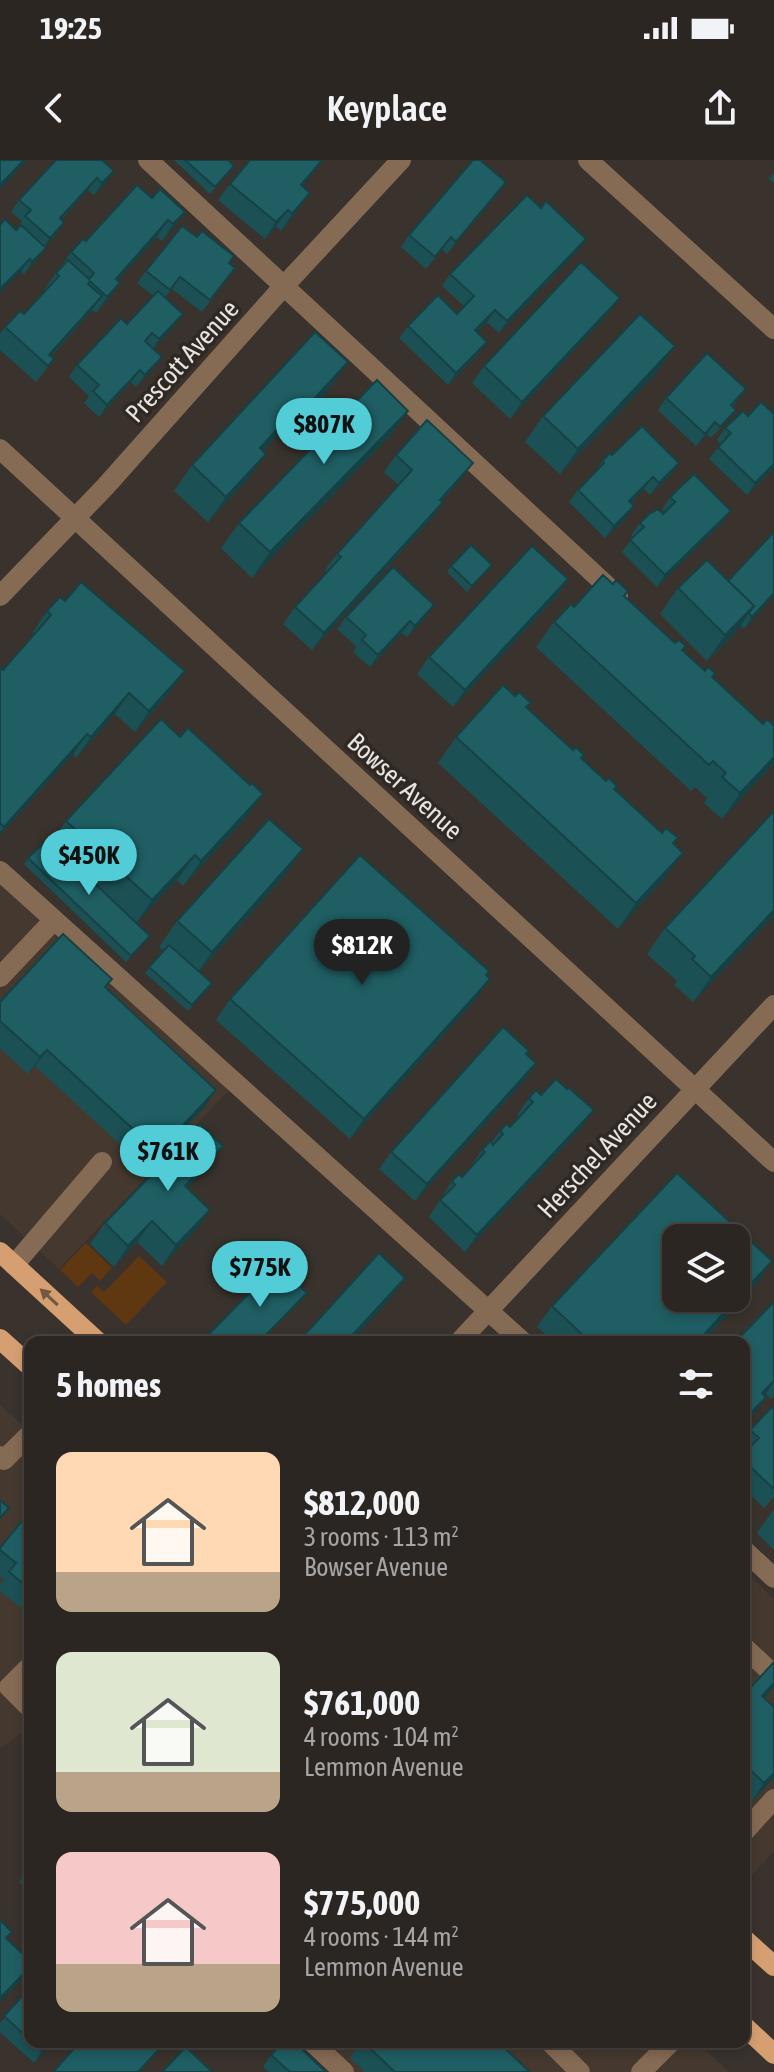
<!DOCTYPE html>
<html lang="en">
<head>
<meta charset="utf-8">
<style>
  :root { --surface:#2b2622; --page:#37322f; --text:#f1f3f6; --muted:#a6a5a5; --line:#474340; --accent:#52ccd6 }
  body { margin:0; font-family:"Asap Condensed",sans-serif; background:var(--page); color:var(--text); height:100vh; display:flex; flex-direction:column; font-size:30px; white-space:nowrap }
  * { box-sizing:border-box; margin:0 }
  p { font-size:26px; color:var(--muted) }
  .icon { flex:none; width:44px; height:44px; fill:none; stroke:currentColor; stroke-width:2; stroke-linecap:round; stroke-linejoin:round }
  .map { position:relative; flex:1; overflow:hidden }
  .sheet { position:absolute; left:24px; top:1176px; width:726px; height:712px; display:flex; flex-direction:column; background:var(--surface); border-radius:16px; box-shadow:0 4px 12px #0003,0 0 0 2px var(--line) }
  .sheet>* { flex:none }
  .buttons { position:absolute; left:662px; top:1064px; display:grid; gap:16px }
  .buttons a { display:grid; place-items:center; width:88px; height:88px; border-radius:16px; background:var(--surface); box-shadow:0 4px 12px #0003,0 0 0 2px var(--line); font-size:40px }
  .price { position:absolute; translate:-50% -68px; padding:0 18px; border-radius:28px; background:var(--accent); color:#111; font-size:26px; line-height:52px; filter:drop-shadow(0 2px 4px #0008) }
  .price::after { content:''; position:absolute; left:50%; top:48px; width:24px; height:18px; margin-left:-12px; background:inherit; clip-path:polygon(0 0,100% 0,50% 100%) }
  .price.current { background:#222; color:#fff }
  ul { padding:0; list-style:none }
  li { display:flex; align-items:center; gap:24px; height:200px; padding:0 32px }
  li span { display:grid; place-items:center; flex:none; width:224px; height:160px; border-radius:16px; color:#555 }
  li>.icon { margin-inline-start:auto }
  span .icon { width:96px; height:96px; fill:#fffc; stroke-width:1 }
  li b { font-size:34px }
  h2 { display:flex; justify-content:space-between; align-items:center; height:96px; padding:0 32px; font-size:34px }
  .status { display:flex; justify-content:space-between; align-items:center; height:56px; padding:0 40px; background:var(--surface); direction:ltr }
  .status svg { height:22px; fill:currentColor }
  header { display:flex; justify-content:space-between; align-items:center; height:104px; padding:0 32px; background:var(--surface); font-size:36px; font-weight:600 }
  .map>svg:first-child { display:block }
  .built { fill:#45392f }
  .green { fill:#5f3710 }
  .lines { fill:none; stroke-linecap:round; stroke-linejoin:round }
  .minor { stroke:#856a54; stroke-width:20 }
  .major { stroke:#d69f71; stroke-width:20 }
  .wall { fill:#1b5155 }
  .shaded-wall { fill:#164245 }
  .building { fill:#1f5e63; stroke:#164245; stroke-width:2; fill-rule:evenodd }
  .oneway { fill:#725842 }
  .labels { text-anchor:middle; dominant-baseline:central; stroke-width:7; stroke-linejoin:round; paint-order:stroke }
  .street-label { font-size:26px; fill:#e9e4e0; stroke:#2f2823 }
</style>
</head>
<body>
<div class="status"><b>19:25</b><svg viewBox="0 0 49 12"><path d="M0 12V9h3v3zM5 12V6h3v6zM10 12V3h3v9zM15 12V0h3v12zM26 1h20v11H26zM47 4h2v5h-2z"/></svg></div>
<header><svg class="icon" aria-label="back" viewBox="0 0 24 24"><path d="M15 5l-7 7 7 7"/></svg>Keyplace<svg class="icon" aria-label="share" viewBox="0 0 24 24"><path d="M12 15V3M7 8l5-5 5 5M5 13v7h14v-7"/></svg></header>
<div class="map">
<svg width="774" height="1912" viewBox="0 0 774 1912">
  <rect width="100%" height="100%" fill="#39322d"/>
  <g class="built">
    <polygon points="0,724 232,927 59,1109 0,1054"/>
    <polygon points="0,1245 30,1272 30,1568 0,1588"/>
    <polygon points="744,1410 774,1439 774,1691 744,1724"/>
    <polygon points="316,1882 697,1882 729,1912 348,1912"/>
  </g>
  <g class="green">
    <polygon points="86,1083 112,1108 100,1121 92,1113 78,1127 60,1110"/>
    <polygon points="139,1096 167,1122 126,1165 91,1132 97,1126 104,1132"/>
  </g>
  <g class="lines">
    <g class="minor">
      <polyline points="148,0 618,436"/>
      <polyline points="588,0 774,169"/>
      <polyline points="0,289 774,1002"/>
      <polyline points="0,436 105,327 283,127 401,0"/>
      <polyline points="0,711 523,1182"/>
      <polyline points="0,817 54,760"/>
      <polyline points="14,1105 102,1002"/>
      <polyline points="459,1182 774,845"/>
      <polyline points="0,1296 4,1300 30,1274"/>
      <polyline points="744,1390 774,1418"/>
      <polyline points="744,1487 774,1515"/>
      <polyline points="30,1506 9,1527 30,1548"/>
      <polyline points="744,1672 774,1639"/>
      <polyline points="312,1882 344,1912"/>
      <polyline points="550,1882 580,1912"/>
      <polyline points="641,1912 671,1882"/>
    </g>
    <g class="major">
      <polyline points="0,1092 98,1182"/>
      <polyline points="0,1179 30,1206"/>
      <polyline points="744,1779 774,1806"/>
      <polyline points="744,1866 774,1894"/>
    </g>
  </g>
  <g class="wall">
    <polygon points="56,0 106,23 94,35 88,30 61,60 56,75 44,87 46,88 37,100 24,114 21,111 16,70 22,61 11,52 19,40"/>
    <polygon points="174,0 231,0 229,2 230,12 210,34"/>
    <polygon points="250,0 323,0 302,26 298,50 281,71 276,66 265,79 218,40 230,24"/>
    <polygon points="774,13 774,23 769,19"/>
    <polygon points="498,34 447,94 442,89 426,109 401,87 409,75"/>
    <polygon points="152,38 185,52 173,68 162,81 157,77 118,120 120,123 108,139 96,153 92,150 51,197 54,199 36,222 0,190 0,174 5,167 24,154 45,131 44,130 71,92"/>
    <polygon points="578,91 499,173 487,162 477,172 478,194 448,225 399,178 408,166 457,154 464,146 442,126 450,114"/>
    <polygon points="229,104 227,120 202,152 172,129 165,137 174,166 153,189 153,209 136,227 131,222 99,257 84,243 89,236 69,217 77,205 127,164 154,136 137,123 146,111"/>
    <polygon points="608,154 510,259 472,223 484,206"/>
    <polygon points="675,186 657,212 560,314 525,282 543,256"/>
    <polygon points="330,228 285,277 280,272 263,291 266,294 248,319 208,362 174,331 192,305"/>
    <polygon points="746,229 733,246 727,261 711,278 707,274 696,286 658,250 666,238"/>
    <polygon points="408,251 390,276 252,418 221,388 239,363"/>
    <polygon points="748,256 774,308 747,335 709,299 721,284 717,280 725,268"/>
    <polygon points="396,295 473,303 461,319 442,341 443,342 431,359 312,490 283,464 295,447 327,412 325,410 337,394 399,325 384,312"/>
    <polygon points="612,295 671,315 650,335 644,329 631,343 626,358 605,378 569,342 578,330 594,314 602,301"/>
    <polygon points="670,337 722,363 657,427 622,392 633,377 631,375 640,363 663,354 665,352 662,349"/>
    <polygon points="774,372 774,436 744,469 740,465 736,472 707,501 660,454 678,428 728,421"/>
    <polygon points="492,405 467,432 447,412 451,406"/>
    <polygon points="568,419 557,436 453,547 417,514 429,497"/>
    <polygon points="625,436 763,564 774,566 774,602 768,610 722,659 704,643 707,638 695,627 691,631 536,487 554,462 574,447"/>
    <polygon points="434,445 426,457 407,477 402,473 370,507 353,492 357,487 337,469 346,457"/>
    <polygon points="47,451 170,532 135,572 115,554 76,598 73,594 0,675 0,507 3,510 35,474 33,472"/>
    <polygon points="515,536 531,543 527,548 662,673 678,678 674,684 665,718 618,769 438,603 456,577"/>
    <polygon points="774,651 774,756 693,842 674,825 677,821 647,794 665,768"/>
    <polygon points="245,659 183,726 177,720 136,763 150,776 126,802 24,704 28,698 51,682 66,661"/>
    <polygon points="303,689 285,715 199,812 207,829 188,851 145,813 164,791 159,787 177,761"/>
    <polygon points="106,828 205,947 147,1009 35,906 28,914 0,888 0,842"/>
    <polygon points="230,839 476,839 350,979 216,860"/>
    <polygon points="526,894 536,903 525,920 415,1041 379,1009 391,992"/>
    <polygon points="541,935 582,967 465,1092 429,1057 452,1021 462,1017 471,1007 471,1006 482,990 491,983 500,971 510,967 519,957 517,955 529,938"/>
    <polygon points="208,1007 187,1028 210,1050 196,1070 162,1106 137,1082 114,1107 90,1084 105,1063"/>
    <polygon points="758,1122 702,1182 554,1182 537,1167 552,1146"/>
    <polygon points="303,1139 260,1182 204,1181 208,1175"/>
    <polygon points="774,1142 774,1236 771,1239 766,1234 764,1235 766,1237 754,1254 744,1264 744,1182"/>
    <polygon points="774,1249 774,1337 764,1348 744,1329 744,1278 750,1270"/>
    <polygon points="774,1349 774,1390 757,1373"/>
    <polygon points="30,1351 30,1455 0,1431 0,1424 4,1419 0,1416 0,1388"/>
    <polygon points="774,1502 774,1527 765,1538 774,1618 750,1644 744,1638 744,1519 752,1526"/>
    <polygon points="30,1707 30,1732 19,1722"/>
    <polygon points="30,1828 30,1882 52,1882 34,1903 0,1872 0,1863"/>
    <polygon points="358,1882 498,1882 530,1912 365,1912 350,1898 360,1883"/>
    <polygon points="271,1895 326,1912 269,1912 263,1907"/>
  </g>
  <g class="shaded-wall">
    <polygon points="24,0 27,0 0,30 0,25"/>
    <polygon points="322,0 323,0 319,6 289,42 301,25"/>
    <polygon points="114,11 106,23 94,35 102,23"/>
    <polygon points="97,18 88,30 51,70 60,58"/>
    <polygon points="506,22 498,34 447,94 456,82"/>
    <polygon points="310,33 298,50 281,71 292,54"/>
    <polygon points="288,50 276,66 265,79 276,62"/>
    <polygon points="185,52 173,68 162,81 173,64"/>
    <polygon points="168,60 157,77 104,136 116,119"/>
    <polygon points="64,63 56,75 41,90 50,78"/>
    <polygon points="586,79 578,91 499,173 507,161"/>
    <polygon points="46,88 37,100 24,114 32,102"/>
    <polygon points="30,99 21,111 0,133 0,129"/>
    <polygon points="120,123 108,139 96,153 107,137"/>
    <polygon points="102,136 90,152 45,203 49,195"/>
    <polygon points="620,138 608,154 510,259 522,242"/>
    <polygon points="495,150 487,162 467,182 475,170"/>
    <polygon points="183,154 174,166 151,191 159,179"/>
    <polygon points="487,182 478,194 448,225 456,213"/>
    <polygon points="675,186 657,212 560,314 578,289"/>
    <polygon points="162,197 153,209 136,227 145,215"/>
    <polygon points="348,202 330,228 285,277 303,251"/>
    <polygon points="140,210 131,222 99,257 107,245"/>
    <polygon points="298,246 280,272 242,314 260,288"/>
    <polygon points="408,251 390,276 252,418 270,392"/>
    <polygon points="715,262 707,274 696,286 705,274"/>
    <polygon points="266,294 248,319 208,362 226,337"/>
    <polygon points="473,303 461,319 428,356 440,340"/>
    <polygon points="679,303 671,315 650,335 659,323"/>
    <polygon points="774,304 774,308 747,335 755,323"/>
    <polygon points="653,317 644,329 621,353 629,341"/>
    <polygon points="443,342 431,359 312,490 324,473"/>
    <polygon points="634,346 626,358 605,378 614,366"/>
    <polygon points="731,351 722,363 657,427 665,415"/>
    <polygon points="568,419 557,436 453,547 465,530"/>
    <polygon points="774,433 774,436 744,469 752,457"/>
    <polygon points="434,445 426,457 407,477 415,466"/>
    <polygon points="754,446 736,472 707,501 725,475"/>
    <polygon points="410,461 402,473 370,507 378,495"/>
    <polygon points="185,511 170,532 135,572 149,551"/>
    <polygon points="129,533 115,554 76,598 91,577"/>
    <polygon points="87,574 73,594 0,675 0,672 4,667"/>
    <polygon points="774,597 774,602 768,610 722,659 740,633"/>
    <polygon points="263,634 245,659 183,726 201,701"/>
    <polygon points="303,689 285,715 194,817 212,792"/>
    <polygon points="683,693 665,718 618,769 636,743"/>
    <polygon points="195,695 177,720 134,766 152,740"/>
    <polygon points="774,750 774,756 693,842 711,817"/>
    <polygon points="490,819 476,839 350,979 364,959"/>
    <polygon points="47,890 35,906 28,914 40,897"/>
    <polygon points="536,903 525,920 415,1041 427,1024"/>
    <polygon points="216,930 205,947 147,1009 158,992"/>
    <polygon points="594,950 582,967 465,1092 477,1075"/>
    <polygon points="223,986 208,1007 170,1046 185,1026"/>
    <polygon points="210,1050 196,1070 162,1106 176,1085"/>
    <polygon points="152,1061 137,1082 114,1107 128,1086"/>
    <polygon points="772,1101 758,1122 702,1182 697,1182"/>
    <polygon points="405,1118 391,1138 351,1182 346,1182"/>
    <polygon points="307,1133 303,1139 260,1182 259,1182"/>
    <polygon points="774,1221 766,1234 750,1250 762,1233"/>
    <polygon points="766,1237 754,1254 744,1264 744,1260"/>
    <polygon points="774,1523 774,1527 771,1531 748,1557 762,1536"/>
    <polygon points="774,1613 774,1618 750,1644 764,1623"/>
    <polygon points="30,1807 25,1816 0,1842 0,1838"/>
    <polygon points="50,1882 52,1882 34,1903 42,1891"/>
    <polygon points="159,1889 140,1912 138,1912"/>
  </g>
  <g class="building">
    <polygon points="0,0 24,0 0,25"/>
    <polygon points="56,0 102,0 114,11 102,23 97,18 60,58 64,63 50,78 25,56 31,50 19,40"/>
    <polygon points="185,0 228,0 234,6 215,27"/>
    <polygon points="250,0 322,0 301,25 310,33 292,54 288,50 276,62 230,24"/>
    <polygon points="473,0 480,0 506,22 456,82 451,77 435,97 409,75"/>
    <polygon points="137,25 152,38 160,29 185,52 173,64 168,60 116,119 120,123 107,137 90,121 88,124 102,136 49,195 54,199 48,206 5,167 20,151 24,154 59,116 56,113 68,100 89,119 94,113 71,92 83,79 86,81"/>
    <polygon points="527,35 541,48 546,41 586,79 507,161 495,150 475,170 487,182 456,213 408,166 438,135 457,154 474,136 450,114"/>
    <polygon points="5,59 16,70 21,65 46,88 32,102 30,99 0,129 0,65"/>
    <polygon points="182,66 197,77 202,71 234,96 229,103 235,108 210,140 180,117 170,130 146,111"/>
    <polygon points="581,102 620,138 522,242 484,206"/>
    <polygon points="158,131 183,154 159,179 152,173 145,181 162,197 145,215 140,210 107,245 93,231 99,225 77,205 121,158 127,164"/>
    <polygon points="640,154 675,186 578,289 543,256"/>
    <polygon points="315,172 348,202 303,251 298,246 260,288 266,294 226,337 192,305"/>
    <polygon points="707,193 746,229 731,245 736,250 720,267 715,262 705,274 666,238"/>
    <polygon points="377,220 408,251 270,392 239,363"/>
    <polygon points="761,242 774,254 774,304 755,323 718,287 731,273 725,268 743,251 748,256"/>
    <polygon points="427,260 473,303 440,340 443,342 324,473 295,447 341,397 337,394 412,310 396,295"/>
    <polygon points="642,266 679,303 659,323 653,317 629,341 634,346 614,366 578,330 604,303 602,301 610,293 612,295"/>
    <polygon points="694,314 731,351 665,415 630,380 644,367 640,363 650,353 658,349 663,354 675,342 670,337"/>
    <polygon points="774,372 774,433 752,457 749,453 754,446 728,421"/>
    <polygon points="471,385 492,405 472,426 451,406"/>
    <polygon points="532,386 568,419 465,530 429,497"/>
    <polygon points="707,400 754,446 725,475 678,428"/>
    <polygon points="393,407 434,445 415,466 410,461 378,495 362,480 366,475 346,457"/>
    <polygon points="603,415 613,424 616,420 628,431 624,436 675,483 679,480 686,486 682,490 705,511 708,507 715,513 712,517 763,564 767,559 774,566 774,597 740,633 722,617 726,613 713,601 709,605 554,462 571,444 574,447"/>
    <polygon points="81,422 185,511 149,551 129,533 91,577 87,574 4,667 0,663 0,507 3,510 51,455 47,451 60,437 65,441"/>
    <polygon points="503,525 515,536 519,532 531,543 526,547 573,590 576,587 584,595 581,598 606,621 609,618 617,626 614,629 662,673 666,668 678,678 673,683 683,693 636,743 456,577"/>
    <polygon points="161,559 180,577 188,568 250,625 252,623 263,634 201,701 195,695 152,740 66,661"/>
    <polygon points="774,651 774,750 711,817 692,799 695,796 665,768"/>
    <polygon points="269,659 303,689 212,792 177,761"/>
    <polygon points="48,679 150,776 131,796 28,698"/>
    <polygon points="360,695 489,811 486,815 490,819 364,959 230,839"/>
    <polygon points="63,774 112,819 105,827 216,930 158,992 47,890 40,897 0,861 0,842"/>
    <polygon points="169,785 212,823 192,845 149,807"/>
    <polygon points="503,867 529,891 526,894 536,903 427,1024 391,992"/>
    <polygon points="556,919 567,929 569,928 594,950 477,1075 440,1040 455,1025 452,1021 459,1014 462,1017 485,992 482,990 490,981 493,985 503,974 500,971 506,964 510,967 533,942 529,938 536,930 541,935"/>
    <polygon points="200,964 223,986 185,1026 210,1050 176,1085 152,1061 128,1086 105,1063"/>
    <path d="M 677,1013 L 772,1101 L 697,1182 L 590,1182 L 552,1146 ZM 676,1078 L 736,1078 L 736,1138 L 676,1138 Z"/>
    <polygon points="379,1093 405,1118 346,1182 303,1182 300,1180"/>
    <polygon points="278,1104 307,1133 259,1182 215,1182 208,1175"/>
    <polygon points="774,1142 774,1221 762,1233 766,1237 744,1260 744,1182 735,1182"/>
    <polygon points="772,1247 774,1249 774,1329 744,1301 744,1293 759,1278 750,1270"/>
    <polygon points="0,1340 9,1348 0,1358"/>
    <polygon points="30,1351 30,1429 9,1412 16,1403 0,1390 0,1388"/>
    <polygon points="774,1502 774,1523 762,1536 774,1547 774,1613 764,1623 744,1604 744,1519 752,1526"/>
    <polygon points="0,1760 12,1772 6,1778 30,1801 30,1807 0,1838"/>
    <polygon points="30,1828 30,1880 4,1856"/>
    <polygon points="32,1882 50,1882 42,1891"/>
    <polygon points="80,1882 151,1882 159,1889 138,1912 55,1912 54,1911"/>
    <polygon points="283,1882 294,1882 326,1912 290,1912 271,1895"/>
    <polygon points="363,1882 498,1882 530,1912 395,1912"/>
    <polygon points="186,1887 212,1912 162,1912"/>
  </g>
  <defs><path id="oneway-solid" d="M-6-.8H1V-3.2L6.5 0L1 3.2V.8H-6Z" transform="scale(2)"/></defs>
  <use class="oneway" href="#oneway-solid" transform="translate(49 1137) rotate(-137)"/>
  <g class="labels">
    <g class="street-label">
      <text transform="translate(182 201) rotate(-48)">Prescott Avenue</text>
      <text transform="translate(405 626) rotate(42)">Bowser Avenue</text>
      <text transform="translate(597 995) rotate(-47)">Herschel Avenue</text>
    </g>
  </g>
</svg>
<div class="buttons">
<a><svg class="icon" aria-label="layers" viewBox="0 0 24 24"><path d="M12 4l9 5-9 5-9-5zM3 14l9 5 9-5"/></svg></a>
</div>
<b class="price" style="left:324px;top:306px">$807K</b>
<b class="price" style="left:89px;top:737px">$450K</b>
<b class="price current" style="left:362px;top:827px">$812K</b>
<b class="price" style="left:168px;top:1033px">$761K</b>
<b class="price" style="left:260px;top:1149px">$775K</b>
<section class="sheet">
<h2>5 homes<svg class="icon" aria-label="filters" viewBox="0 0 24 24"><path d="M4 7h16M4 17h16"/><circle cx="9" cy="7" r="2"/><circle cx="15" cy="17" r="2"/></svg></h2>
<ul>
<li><span style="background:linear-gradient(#ffd9b3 75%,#b9a48a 0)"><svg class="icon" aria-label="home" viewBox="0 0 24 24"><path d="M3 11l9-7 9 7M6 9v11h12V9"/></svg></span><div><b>$812,000</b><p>3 rooms · 113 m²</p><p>Bowser Avenue</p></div></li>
<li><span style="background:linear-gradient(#dfe7d0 75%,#b9a48a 0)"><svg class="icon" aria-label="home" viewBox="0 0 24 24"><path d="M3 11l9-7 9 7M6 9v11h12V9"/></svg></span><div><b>$761,000</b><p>4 rooms · 104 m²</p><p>Lemmon Avenue</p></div></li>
<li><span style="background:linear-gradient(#f6c9c9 70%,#b9a48a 0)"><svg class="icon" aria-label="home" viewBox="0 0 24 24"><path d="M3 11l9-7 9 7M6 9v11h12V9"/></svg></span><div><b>$775,000</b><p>4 rooms · 144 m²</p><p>Lemmon Avenue</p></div></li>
</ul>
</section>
</div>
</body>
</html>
